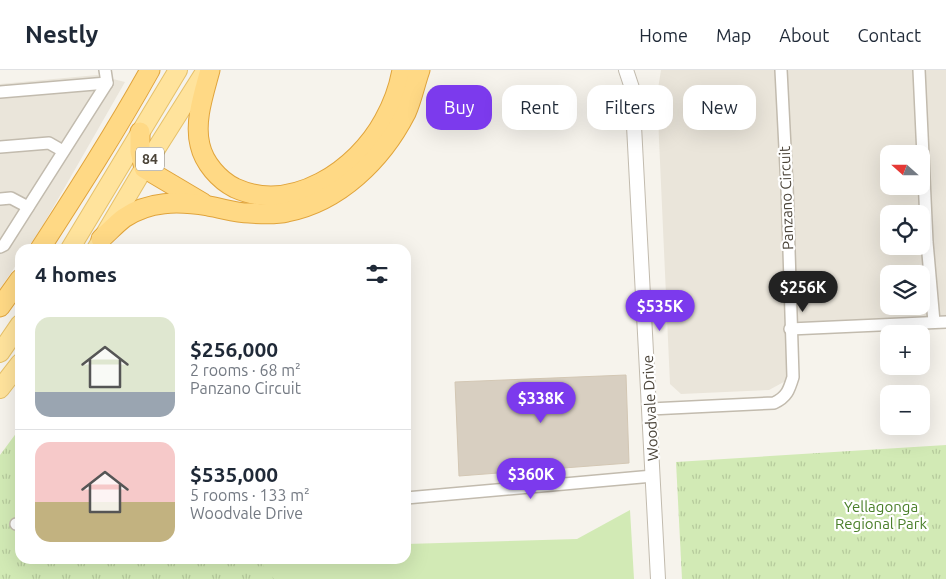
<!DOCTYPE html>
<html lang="en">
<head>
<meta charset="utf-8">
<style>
  :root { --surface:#fff; --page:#f6f6f7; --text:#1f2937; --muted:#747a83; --line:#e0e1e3; --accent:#7c3aed }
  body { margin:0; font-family:Ubuntu,sans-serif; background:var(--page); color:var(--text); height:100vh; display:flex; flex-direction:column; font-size:19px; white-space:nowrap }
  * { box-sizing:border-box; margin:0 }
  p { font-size:16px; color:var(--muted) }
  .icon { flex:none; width:28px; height:28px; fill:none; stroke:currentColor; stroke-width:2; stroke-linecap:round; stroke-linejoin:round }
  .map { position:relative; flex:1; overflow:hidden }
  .drawer { position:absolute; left:15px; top:174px; width:396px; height:320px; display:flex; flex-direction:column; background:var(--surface); border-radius:15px; box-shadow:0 5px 20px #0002 }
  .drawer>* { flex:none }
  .guide { position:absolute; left:426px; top:15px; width:444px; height:45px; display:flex; gap:10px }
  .needle { width:32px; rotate:291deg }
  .tools { position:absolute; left:880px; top:75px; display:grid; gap:10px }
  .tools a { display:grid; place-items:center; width:50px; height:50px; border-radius:10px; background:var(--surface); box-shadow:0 5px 20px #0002; font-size:25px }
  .price { position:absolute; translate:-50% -42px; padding:0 11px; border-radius:18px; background:var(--accent); color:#fff; font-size:16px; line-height:32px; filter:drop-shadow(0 1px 2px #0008) }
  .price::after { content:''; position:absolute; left:50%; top:30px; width:15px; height:11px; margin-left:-8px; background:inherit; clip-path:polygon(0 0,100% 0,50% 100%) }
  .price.active { background:#222; color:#fff }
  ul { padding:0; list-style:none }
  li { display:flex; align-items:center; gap:15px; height:125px; padding:0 20px }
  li+li { border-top:1px solid var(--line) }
  li span { display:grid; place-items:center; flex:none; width:140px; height:100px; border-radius:15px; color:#555 }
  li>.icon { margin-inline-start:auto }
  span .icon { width:60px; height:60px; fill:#fffc; stroke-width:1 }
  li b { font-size:21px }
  h2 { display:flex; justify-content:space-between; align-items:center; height:60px; padding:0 20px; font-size:21px }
  .pill { padding:0 18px; border-radius:15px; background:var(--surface); box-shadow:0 5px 20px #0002; font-size:18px; line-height:45px }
  .pill.active { background:var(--accent); color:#fff }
  header { display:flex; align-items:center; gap:30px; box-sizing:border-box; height:70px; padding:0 25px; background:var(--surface); border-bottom:1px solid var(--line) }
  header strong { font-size:24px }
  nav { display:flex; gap:28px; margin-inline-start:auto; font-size:18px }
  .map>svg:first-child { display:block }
  .residential { fill:#eae5da; fill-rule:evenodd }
  .grass { fill:#d2eab5 }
  .park { fill:url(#park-tufts) }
  .building { fill:#d8cfc1; stroke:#d3c7b4 }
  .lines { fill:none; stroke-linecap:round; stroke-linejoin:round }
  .minor-casing { stroke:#c2bbae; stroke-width:14 }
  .tertiary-casing { stroke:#c2bbae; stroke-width:16 }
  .primary-casing { stroke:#e6c16a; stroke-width:20 }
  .trunk-casing { stroke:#e0a43c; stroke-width:21 }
  .minor { stroke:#fff; stroke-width:11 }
  .tertiary { stroke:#fff; stroke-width:14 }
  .primary { stroke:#ffe39c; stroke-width:18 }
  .trunk { stroke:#ffd985; stroke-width:19 }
  .labels { text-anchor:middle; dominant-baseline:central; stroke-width:4.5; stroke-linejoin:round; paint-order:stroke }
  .shield { fill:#fff; stroke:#817c74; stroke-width:1 }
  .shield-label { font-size:14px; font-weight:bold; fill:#4b4439 }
  .street-label { font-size:15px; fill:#4b4439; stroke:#fff }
  .park-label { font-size:15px; fill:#4a7f2a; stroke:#fff }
</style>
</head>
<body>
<header>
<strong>Nestly</strong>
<nav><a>Home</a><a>Map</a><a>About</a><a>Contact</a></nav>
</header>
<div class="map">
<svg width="946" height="509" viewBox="0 0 946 509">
  <defs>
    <pattern id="park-tufts" width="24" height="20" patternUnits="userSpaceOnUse" patternTransform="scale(1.25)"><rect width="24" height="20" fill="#d2eab5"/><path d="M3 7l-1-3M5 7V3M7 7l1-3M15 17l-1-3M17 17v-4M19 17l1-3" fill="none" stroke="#b6ca9c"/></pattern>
  </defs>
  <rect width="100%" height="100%" fill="#f6f3ec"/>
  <g class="residential">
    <path d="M 661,0 L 946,0 L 946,245 L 791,259 L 793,307 L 769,320 L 681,324 L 670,314 L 657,25 ZM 889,84 L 921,84 L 921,116 L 889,116 ZM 889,144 L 921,144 L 921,176 L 889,176 ZM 889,204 L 921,204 L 921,236 L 889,236 Z"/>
    <polygon points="97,5 125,12 42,157 27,179 20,179 20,189 0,219 0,14"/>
  </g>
  <polygon class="grass" points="630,440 634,509 32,509 121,489 406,489 406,474 577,469"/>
  <g class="park">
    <polygon points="20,358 20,489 258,489 274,509 0,509 0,385"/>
    <polygon points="946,375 946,509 682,509 676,392"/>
  </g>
  <polygon class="building" points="626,305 629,393 459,406 455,312"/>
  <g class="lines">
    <defs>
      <g id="minor">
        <polyline points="919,0 927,172 934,252"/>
        <polyline points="0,22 107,13 105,0"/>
        <polyline points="0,77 49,73 63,81"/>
        <polyline points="0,129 11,128 28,137"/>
        <polyline points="0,177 4,175 107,13"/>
        <polyline points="790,259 946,252"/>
        <path d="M 650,339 L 774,333 C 787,327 789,320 793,307 L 787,117 L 781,0"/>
        <polyline points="406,428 653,406"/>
        <polyline points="16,454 20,454"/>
      </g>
      <polyline id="tertiary" points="626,0 632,18 658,509"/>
      <g id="primary">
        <polyline points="70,179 178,0"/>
        <polyline points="96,179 144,98 206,0"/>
        <polyline points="0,283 20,254"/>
        <polyline points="0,319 20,293"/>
      </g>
      <g id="trunk">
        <path d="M 210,0 C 204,23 194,51 200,75 C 204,93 219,110 235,118 C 292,144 357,100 384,50 C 393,34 399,17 402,0"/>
        <polyline points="140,62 140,81 144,98 203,133"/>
        <path d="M 101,169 C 109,162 116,154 124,148 C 149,131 178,131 208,136 C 222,138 235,143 249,143 C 261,144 275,145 287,142 C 339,132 382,90 406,43 C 412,30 415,14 420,0"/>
        <path d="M 40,179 C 78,120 116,61 150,0"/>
        <polyline points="0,237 20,209"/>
      </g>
    </defs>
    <use href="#minor" class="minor-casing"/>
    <use href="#tertiary" class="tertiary-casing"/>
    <use href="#primary" class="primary-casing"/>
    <use href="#trunk" class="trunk-casing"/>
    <use href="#minor" class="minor"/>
    <use href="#tertiary" class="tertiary"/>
    <use href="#primary" class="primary"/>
    <use href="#trunk" class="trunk"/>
  </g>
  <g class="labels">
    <rect class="shield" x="136" y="77.5" width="28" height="23" rx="4"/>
    <g class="shield-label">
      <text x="150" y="89">84</text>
    </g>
    <g class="street-label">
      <text transform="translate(786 128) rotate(-92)">Panzano Circuit</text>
      <text transform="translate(650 338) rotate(-93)">Woodvale Drive</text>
    </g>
    <g class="park-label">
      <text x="881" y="436">Yellagonga<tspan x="881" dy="17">Regional Park</tspan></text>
    </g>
  </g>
</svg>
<div class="tools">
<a><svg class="needle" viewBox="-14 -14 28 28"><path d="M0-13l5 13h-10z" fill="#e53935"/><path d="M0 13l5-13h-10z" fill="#747a83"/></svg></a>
<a><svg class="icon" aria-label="locate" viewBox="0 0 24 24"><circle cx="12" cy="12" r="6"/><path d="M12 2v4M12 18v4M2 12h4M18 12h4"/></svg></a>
<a><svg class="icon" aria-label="layers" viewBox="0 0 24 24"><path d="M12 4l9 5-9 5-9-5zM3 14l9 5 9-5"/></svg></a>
<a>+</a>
<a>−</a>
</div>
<b class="price active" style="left:803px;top:243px">$256K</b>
<b class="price" style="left:660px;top:262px">$535K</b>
<b class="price" style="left:541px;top:354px">$338K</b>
<b class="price" style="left:531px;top:430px">$360K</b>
<div class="guide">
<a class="pill active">Buy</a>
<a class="pill">Rent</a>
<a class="pill">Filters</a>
<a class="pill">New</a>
</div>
<section class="drawer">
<h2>4 homes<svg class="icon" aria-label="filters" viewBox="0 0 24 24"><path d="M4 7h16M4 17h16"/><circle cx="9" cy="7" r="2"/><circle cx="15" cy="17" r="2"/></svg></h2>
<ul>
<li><span style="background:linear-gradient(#dfe7d0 75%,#9aa5b1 0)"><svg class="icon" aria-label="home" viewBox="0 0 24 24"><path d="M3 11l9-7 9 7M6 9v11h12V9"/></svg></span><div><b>$256,000</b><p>2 rooms · 68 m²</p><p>Panzano Circuit</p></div></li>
<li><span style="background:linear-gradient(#f6c9c9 60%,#c2b280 0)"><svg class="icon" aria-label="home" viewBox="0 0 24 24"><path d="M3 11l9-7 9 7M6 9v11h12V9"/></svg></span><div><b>$535,000</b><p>5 rooms · 133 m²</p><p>Woodvale Drive</p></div></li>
</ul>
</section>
</div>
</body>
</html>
